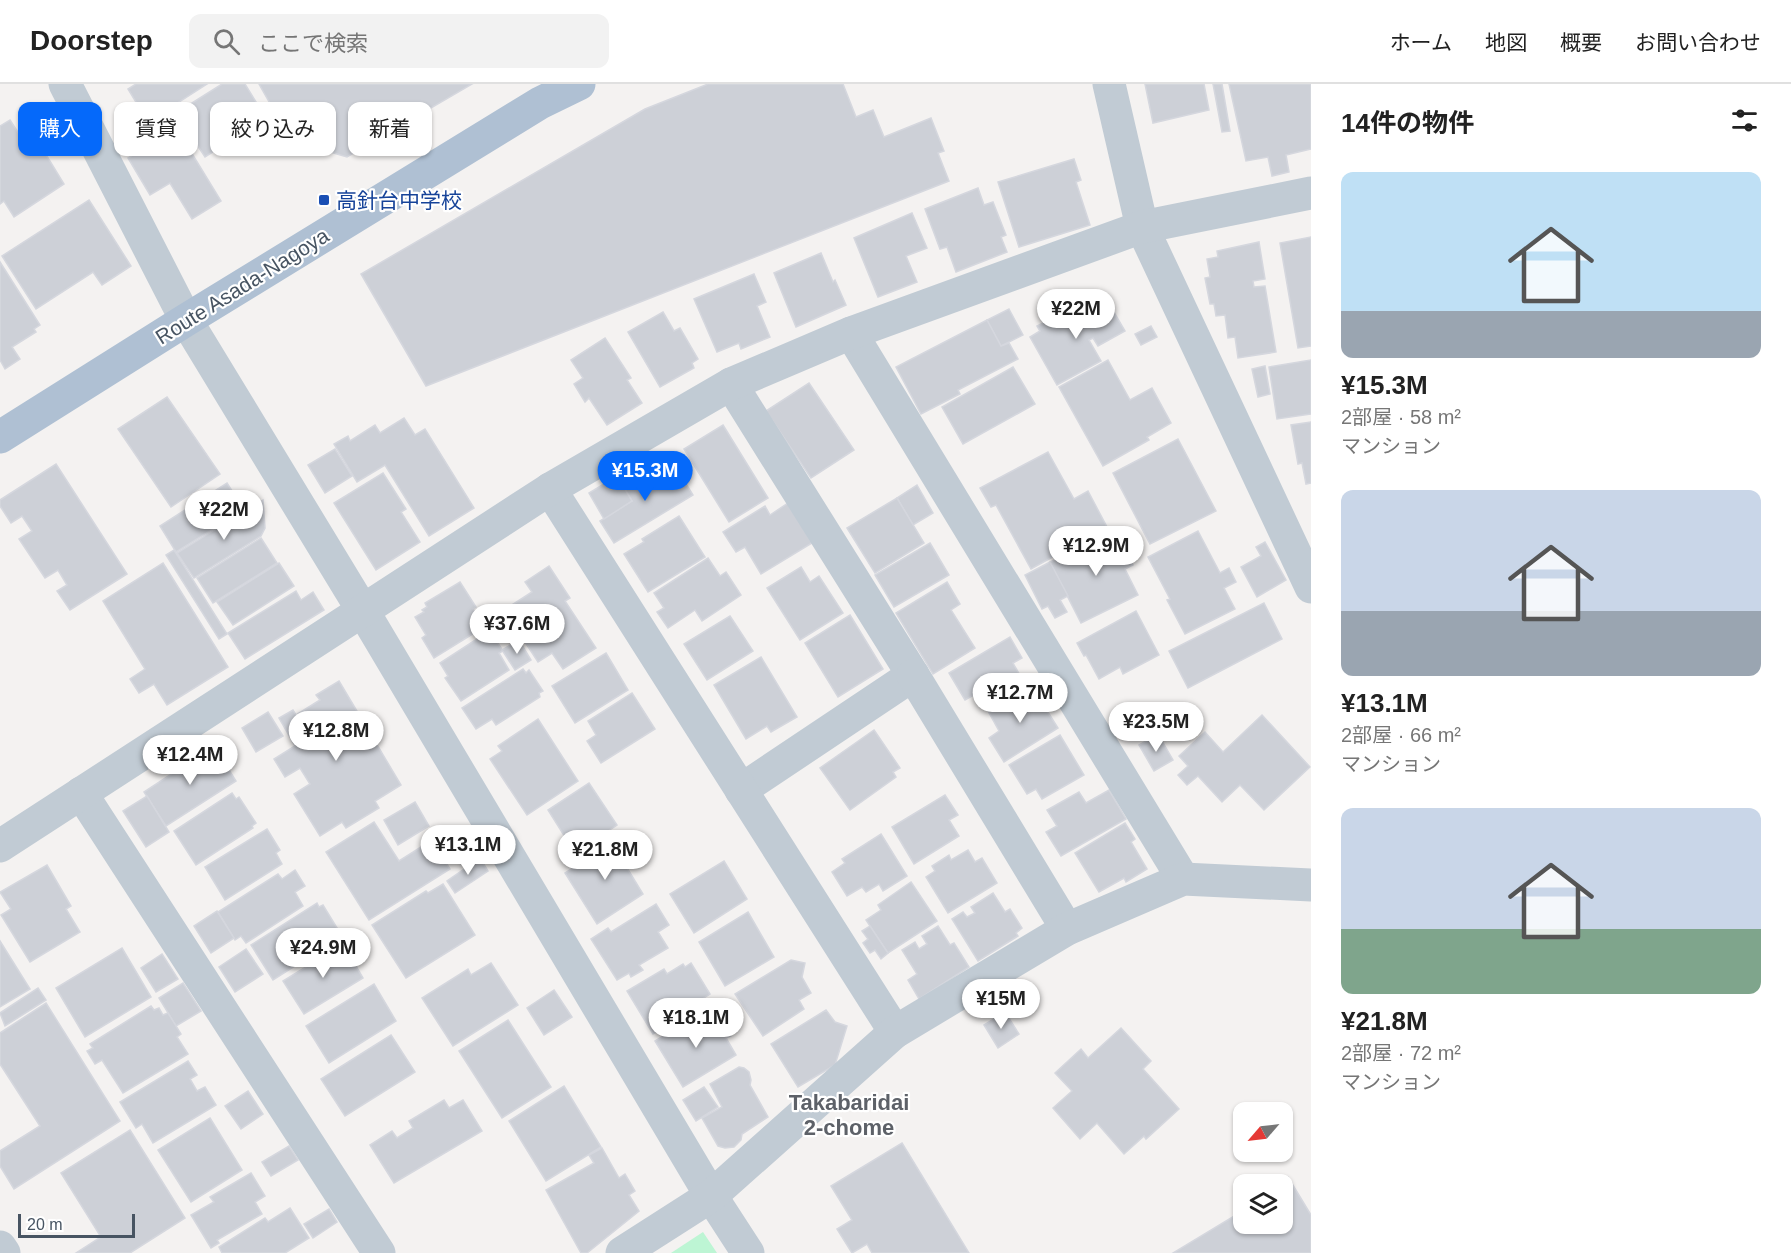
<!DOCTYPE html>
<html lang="ja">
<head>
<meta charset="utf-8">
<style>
  :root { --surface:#fff; --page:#f2f2f2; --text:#222; --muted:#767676; --line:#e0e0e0; --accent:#0569fa }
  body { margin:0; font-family:Arial,"Noto Sans JP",sans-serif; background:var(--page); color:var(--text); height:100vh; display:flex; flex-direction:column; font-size:22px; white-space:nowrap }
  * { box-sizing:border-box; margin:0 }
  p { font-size:20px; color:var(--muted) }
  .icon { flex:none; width:33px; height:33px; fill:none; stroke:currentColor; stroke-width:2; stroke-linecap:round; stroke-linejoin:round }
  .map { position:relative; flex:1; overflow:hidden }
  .panel { display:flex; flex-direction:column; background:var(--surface); width:480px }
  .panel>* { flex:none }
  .banner { position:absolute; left:18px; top:18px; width:570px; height:54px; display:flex; gap:12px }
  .needle { width:39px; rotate:242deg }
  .controls { position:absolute; left:1233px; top:1018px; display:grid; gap:12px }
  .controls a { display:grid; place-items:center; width:60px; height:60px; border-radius:12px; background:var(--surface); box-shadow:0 2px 4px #0004; font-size:30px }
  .scale { position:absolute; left:18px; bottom:15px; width:117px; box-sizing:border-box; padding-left:6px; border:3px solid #475462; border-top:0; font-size:16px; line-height:21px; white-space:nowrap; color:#475462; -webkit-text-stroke:4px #fff; paint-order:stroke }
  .price { position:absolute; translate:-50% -51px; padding:0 14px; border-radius:21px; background:#fff; color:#222; font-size:20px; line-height:39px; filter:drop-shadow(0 2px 3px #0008) }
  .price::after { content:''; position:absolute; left:50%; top:36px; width:18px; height:14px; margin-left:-9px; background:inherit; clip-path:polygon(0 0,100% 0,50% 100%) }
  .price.current { background:var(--accent); color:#fff }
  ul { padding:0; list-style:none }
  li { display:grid; align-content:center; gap:12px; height:318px; padding:0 30px }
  li span { display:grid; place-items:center; height:186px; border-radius:12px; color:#555 }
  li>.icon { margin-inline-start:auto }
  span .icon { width:108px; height:108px; fill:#fffc; stroke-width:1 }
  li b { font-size:26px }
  h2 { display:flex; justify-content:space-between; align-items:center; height:72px; padding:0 30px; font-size:26px }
  .pill { padding:0 21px; border-radius:12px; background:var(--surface); box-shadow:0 2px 4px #0004; font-size:21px; line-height:54px }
  .pill.current { background:var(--accent); color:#fff }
  header { display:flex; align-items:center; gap:36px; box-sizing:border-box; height:84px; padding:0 30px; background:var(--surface); border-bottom:2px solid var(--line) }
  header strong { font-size:28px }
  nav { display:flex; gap:33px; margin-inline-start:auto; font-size:21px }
  .search { width:420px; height:54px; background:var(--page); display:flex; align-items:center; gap:15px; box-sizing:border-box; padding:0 21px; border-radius:12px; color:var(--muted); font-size:22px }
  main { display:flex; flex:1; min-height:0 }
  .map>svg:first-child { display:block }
  .green { fill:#bdf5d4 }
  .building { fill:#cdd0d7; stroke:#d5d7de; stroke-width:1.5 }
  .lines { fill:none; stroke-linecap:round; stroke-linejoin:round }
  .minor { stroke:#c1cbd4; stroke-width:33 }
  .major { stroke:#afc0d3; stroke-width:33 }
  .transit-dot { fill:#1a4fb4; stroke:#fff; stroke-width:2 }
  .labels { text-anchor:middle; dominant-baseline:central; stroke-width:4.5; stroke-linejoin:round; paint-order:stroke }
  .transit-label { font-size:21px; fill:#164399; stroke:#fff; text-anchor:start }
  .street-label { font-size:21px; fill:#475462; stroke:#fff }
  .neighbourhood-label { font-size:22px; font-weight:bold; fill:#5d6168; stroke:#fff }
</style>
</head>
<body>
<header>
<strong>Doorstep</strong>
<div class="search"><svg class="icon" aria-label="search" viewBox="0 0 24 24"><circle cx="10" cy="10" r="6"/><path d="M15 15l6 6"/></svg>ここで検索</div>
<nav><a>ホーム</a><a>地図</a><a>概要</a><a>お問い合わせ</a></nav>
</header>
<main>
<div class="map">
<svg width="1311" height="1169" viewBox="0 0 1311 1169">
  <rect width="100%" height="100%" fill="#f4f2f1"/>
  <polygon class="green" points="703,1148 717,1169 671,1169"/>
  <g class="building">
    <polygon points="136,0 207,0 148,38 128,5"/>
    <polygon points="222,0 245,0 266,34 205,73 176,29"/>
    <polygon points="259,0 472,0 347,73 327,67 317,49 294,62"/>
    <polygon points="708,0 843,0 856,33 873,26 884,53 931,34 944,67 938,69 949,97 426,302 361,190 645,25"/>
    <polygon points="1145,0 1204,0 1209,26 1153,39"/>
    <polygon points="1213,0 1222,0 1230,47 1222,48"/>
    <polygon points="1229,0 1311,0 1311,65 1286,71 1289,88 1272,92 1268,73 1246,77"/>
    <polygon points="10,36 32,70 42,64 64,100 14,133 4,117 0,120 0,42"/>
    <polygon points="180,50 221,117 192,135 170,99 150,111 128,74 143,65 141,61 158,51 163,60"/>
    <polygon points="1074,75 1081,96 1076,98 1090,141 1019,163 998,98"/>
    <polygon points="978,104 984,121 993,118 1006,151 1001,153 1007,168 956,188 947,163 940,165 925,125"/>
    <polygon points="89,116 131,182 102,201 93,188 36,225 2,172"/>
    <polygon points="912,129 927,164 906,172 917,198 878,213 854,154"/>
    <polygon points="1311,153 1311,262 1298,264 1280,159"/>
    <polygon points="1259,158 1265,195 1253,197 1254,203 1265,202 1276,268 1238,274 1235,253 1228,254 1225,231 1216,232 1214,220 1210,220 1205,194 1210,193 1207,175 1218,173 1217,167"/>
    <polygon points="821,169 833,198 835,196 846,221 796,243 774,189"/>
    <polygon points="0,178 40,241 34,245 36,248 12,263 20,275 5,285 0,276"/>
    <polygon points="754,190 766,218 757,222 770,253 741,265 739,259 717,268 694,215"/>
    <polygon points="1105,213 1125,247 1098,262 1093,254 1089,256 1101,277 1057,301 1030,253 1040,247 1037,242 1068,226 1074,237 1083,232 1080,227"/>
    <polygon points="1009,225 1023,251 1001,262 987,236"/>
    <polygon points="663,228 674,247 680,244 698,275 692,279 694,284 660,303 628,248"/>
    <polygon points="987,236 1001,262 1009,259 1018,275 958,306 960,310 921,330 896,283"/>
    <polygon points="1151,242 1157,253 1141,261 1135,250"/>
    <polygon points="605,254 631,294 627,296 642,319 607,341 589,314 585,318 574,300 583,294 571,276"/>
    <polygon points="1108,276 1130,316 1152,304 1171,339 1147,353 1149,356 1103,382 1059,303"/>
    <polygon points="1311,276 1311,330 1277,335 1269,283"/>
    <polygon points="1265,282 1270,310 1258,313 1252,285"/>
    <polygon points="1013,283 1035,320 963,360 942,323"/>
    <polygon points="809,299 854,366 811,394 766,327"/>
    <polygon points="167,313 220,390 171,423 118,345"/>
    <polygon points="404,334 415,351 425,345 474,424 429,452 385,381 357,398 334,360 348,352 350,357 375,341 380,349"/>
    <polygon points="1311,338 1311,399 1306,400 1302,379 1298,380 1291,341"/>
    <polygon points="723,341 768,414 729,438 684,365"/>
    <polygon points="1178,355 1216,427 1150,460 1113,389"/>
    <polygon points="335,365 352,392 325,409 308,381"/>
    <polygon points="1048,368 1074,415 1088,407 1107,443 1031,485 996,421 991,423 980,404"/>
    <polygon points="56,380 127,490 70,526 57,507 67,501 58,486 45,494 19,455 32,447 22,432 11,439 0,422 0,416"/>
    <polygon points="648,380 662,401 680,390 693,411 614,459 600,437 632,417 620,397"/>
    <polygon points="383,389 406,425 401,428 420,458 376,486 334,419"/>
    <polygon points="617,392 632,417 604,435 589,409"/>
    <polygon points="227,399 244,426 176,468 160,442"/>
    <polygon points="917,401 933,429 913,441 897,414"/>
    <polygon points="897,414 924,459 875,489 847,444"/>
    <polygon points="263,416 265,444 261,452 194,494 177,469"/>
    <polygon points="788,419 812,459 761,490 745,463 736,468 723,448 765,422 770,431"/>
    <polygon points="679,432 705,473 648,508 624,470 644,458 642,455"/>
    <polygon points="1198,447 1220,489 1229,484 1236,498 1224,504 1235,525 1185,550 1167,516 1170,515 1148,473"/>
    <polygon points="1107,450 1109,454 1118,450 1133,481 1125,485 1138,511 1081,539 1050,478"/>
    <polygon points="261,454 277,479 213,519 197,494"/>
    <polygon points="1265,458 1286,496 1257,513 1241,483 1261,472 1256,463"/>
    <polygon points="930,459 949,491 894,523 875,491"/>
    <polygon points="174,466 227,550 219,555 166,471"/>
    <polygon points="708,474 720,492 726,488 741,511 702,537 695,526 668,544 657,528 664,524 654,509"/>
    <polygon points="1050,478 1068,512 1060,516 1067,528 1055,534 1048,522 1042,525 1025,491"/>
    <polygon points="163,479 228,583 167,621 154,600 139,609 130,595 145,585 103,517"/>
    <polygon points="279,479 294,502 233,541 217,518"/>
    <polygon points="549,482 570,514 565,517 596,564 563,585 552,569 538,578 504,526 532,508 525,498"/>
    <polygon points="801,483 810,498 819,492 843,529 800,556 767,504"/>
    <polygon points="460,498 476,523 473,525 484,543 434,574 422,554 426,551 415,533 424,528 422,526 427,523 425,519"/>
    <polygon points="947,498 960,520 951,526 975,564 933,590 896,529"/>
    <polygon points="296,507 301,516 313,508 324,526 245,575 228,549"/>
    <polygon points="1264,519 1282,555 1188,604 1169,567"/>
    <polygon points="1136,527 1159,571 1123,590 1120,583 1099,595 1086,571 1084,572 1077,559"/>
    <polygon points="850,531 883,585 838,613 805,559"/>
    <polygon points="730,532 753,567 707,596 684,560"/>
    <polygon points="492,550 503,567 499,569 509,586 461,617 445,594 448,592 440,579 483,551 485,554"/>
    <polygon points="1010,553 1022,574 1013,579 1025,600 999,615 994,606 981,613 979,608 965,616 949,589"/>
    <polygon points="519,556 531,576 515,586 502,566"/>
    <polygon points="606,569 628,606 575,639 552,602"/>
    <polygon points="761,573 797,633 771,648 767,642 746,655 714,601"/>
    <polygon points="523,585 526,589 529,586 543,607 539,609 540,613 496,641 492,635 476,645 462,624"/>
    <polygon points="339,597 401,701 375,717 379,724 346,744 342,738 320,752 294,710 310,700 300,684 285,693 274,675 295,662 279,634 293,626 296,631 320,616 316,611"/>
    <polygon points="1034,606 1058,644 1004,678 989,654 999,647 988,627 1015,611 1018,616"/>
    <polygon points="632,609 655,645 601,679 587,657 596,651 588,637"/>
    <polygon points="268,628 283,652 256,668 242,644"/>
    <polygon points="1262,631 1310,683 1264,726 1240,701 1222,718 1198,692 1187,701 1178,691 1188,682 1179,672 1205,648 1223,668"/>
    <polygon points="538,635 578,697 527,731 490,675 502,667 498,662"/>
    <polygon points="874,646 900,684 893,688 896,693 850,726 820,684"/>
    <polygon points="1158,650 1173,676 1154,687 1139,661"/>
    <polygon points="1060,651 1084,691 1042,715 1036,705 1027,710 1009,681"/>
    <polygon points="214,662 236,697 166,742 144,708"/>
    <polygon points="589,699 617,741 575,769 548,726"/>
    <polygon points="1109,706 1126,735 1061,772 1046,748 1057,742 1047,726 1079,708 1086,719"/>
    <polygon points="232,709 236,715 239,713 256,739 252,742 253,744 196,781 174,747"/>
    <polygon points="945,711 958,731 949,736 959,752 914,780 892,743"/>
    <polygon points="147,712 169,748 146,763 123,727"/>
    <polygon points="415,718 429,742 398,761 384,736"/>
    <polygon points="374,738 399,777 432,756 450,785 369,836 326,768"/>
    <polygon points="1125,739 1135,755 1131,758 1147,785 1126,798 1124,794 1099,808 1075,769"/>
    <polygon points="267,745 280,766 276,769 282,780 225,816 205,783"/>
    <polygon points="881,750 907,792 883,807 879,800 866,808 862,803 847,812 832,788 845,779 842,775"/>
    <polygon points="621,754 633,774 624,779 643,810 597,840 565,789"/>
    <polygon points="968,766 975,778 982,774 997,799 948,829 926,793 935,787 932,782 949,771 951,776"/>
    <polygon points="480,774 488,787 455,809 447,797"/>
    <polygon points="724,777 747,815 694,849 670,810"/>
    <polygon points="47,781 71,822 66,825 80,848 30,878 1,831 11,825 0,808"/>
    <polygon points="295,786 305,802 295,808 303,822 246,859 241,852 235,856 218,828 278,790 282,795"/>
    <polygon points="911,798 937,837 888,869 866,836 881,826 878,821"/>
    <polygon points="443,800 475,851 406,894 372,841 426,807 428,809"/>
    <polygon points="993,809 1005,828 1010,825 1022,844 1016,849 1018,852 978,877 952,835 963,828 967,833 975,829 971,823"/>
    <polygon points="317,819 319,823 323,821 342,852 273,896 251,861"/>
    <polygon points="656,820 669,841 658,848 668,864 639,881 643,886 631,893 629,889 617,896 591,855 608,844 611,848"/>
    <polygon points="217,827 234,854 211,869 194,842"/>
    <polygon points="748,828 774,873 725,902 699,858"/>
    <polygon points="870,842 888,869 881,875 875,866 870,869 863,859 868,855 862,847"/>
    <polygon points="938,842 950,861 954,859 969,883 919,915 908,896 917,890 902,866 915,858 919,865 927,860 922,852"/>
    <polygon points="0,857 30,905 0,923"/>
    <polygon points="343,860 363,894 304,930 283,897"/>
    <polygon points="122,864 151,913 85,953 56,904"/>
    <polygon points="246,865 263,890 235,908 219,883"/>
    <polygon points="162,870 178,895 156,908 141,884"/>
    <polygon points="791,876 805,879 802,893 811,909 799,916 804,925 763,952 735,910"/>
    <polygon points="491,879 518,921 453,962 422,914 468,885 471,891"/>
    <polygon points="691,879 710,910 704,914 706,919 653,950 627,907 664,885 667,890 683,880 685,883"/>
    <polygon points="183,899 201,927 176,942 159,914"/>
    <polygon points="374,900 396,937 329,979 306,942"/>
    <polygon points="38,904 46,916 5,942 0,929"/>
    <polygon points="554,906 572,933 544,951 527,924"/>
    <polygon points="46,919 120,1037 14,1105 0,1082 0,1067 40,1042 0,980 0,949"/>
    <polygon points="151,922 154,926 159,924 163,931 168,929 181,950 177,953 188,970 123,1009 102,976 95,980 87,967 93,964 90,960"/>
    <polygon points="826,926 835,938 847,942 835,981 798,1003 771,960"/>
    <polygon points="1005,928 1019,950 998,964 984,941"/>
    <polygon points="718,930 731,952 726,954 736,971 683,1003 655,957 692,934 697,943"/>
    <polygon points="508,936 551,1003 502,1034 459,967"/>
    <polygon points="1121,944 1151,977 1143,985 1179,1025 1146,1055 1144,1052 1124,1070 1097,1039 1080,1055 1053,1024 1072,1007 1055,989 1081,965 1088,974"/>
    <polygon points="391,951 415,988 345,1032 321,995"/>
    <polygon points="188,977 197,991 190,995 197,1007 205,1003 216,1021 153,1059 142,1040 136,1044 120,1018"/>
    <polygon points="739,983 744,984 749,988 751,996 750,1001 768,1033 742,1050 741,1056 734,1063 725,1064 718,1062 702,1034 722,1023 710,1000"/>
    <polygon points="564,1002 601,1063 546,1097 509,1037"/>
    <polygon points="704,1003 718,1023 696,1037 683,1016"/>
    <polygon points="248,1007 263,1030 241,1045 225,1022"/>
    <polygon points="444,1016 449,1024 463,1016 482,1047 394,1099 370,1061 392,1047 397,1054 413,1044 409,1037"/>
    <polygon points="210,1034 242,1086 191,1118 158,1066"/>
    <polygon points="130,1046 185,1134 130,1169 76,1169 101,1153 61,1089"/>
    <polygon points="902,1059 969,1169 872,1169 867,1160 852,1169 837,1145 852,1136 831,1102"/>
    <polygon points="289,1062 298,1076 271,1092 262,1078"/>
    <polygon points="602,1064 619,1094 625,1090 635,1107 629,1111 639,1127 587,1169 581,1169 546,1106 594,1079 589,1071"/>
    <polygon points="251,1089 265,1112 255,1118 262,1130 217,1156 219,1159 211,1164 191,1131 214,1118 210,1113"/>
    <polygon points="1288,1093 1311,1131 1311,1169 1173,1169 1244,1126 1244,1140 1282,1140 1282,1101 1276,1101"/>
    <polygon points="290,1124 309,1154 285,1169 222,1169 219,1163 265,1134 268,1138"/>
    <polygon points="329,1125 337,1138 313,1154 304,1140"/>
  </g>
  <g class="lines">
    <g class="minor">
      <polyline points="65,0 186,236 363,527 711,1112 748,1169"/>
      <polyline points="1109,0 1142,143 1311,503"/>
      <polyline points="851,249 1183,795"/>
      <polyline points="731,300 913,591 741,706"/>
      <polyline points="550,405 895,948"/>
      <polyline points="913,591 1067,845"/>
      <polyline points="81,709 379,1169"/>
      <polyline points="0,762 550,405 731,300 851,249 1142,143 1311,109"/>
      <polyline points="0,1163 4,1169"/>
      <polyline points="622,1169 711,1112 895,948 1067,845 1183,795 1311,801"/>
    </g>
    <polyline class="major" points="0,353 186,236 540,19 579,0"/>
  </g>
  <rect class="transit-dot" x="318" y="110" width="12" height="12" rx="3"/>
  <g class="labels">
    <g class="transit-label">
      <text x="336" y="116">高針台中学校</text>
    </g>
    <g class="street-label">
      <text transform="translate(242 202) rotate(-32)">Route Asada-Nagoya</text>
    </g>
    <g class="neighbourhood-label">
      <text x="849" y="1018">Takabaridai<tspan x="849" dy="25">2-chome</tspan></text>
    </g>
  </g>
</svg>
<div class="controls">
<a><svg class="needle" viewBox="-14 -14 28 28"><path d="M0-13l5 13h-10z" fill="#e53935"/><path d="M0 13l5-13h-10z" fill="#767676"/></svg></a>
<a><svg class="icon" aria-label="layers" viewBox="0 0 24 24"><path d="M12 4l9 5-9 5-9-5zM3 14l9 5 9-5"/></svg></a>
</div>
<div class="scale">20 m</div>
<b class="price" style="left:1076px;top:256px">¥22M</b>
<b class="price current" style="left:645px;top:418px">¥15.3M</b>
<b class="price" style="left:224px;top:457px">¥22M</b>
<b class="price" style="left:1096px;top:493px">¥12.9M</b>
<b class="price" style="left:517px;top:571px">¥37.6M</b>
<b class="price" style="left:1020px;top:640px">¥12.7M</b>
<b class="price" style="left:1156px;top:669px">¥23.5M</b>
<b class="price" style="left:336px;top:678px">¥12.8M</b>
<b class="price" style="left:190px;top:702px">¥12.4M</b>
<b class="price" style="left:468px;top:792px">¥13.1M</b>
<b class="price" style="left:605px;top:797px">¥21.8M</b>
<b class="price" style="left:323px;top:895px">¥24.9M</b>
<b class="price" style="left:1001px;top:946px">¥15M</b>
<b class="price" style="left:696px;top:965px">¥18.1M</b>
<div class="banner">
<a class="pill current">購入</a>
<a class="pill">賃貸</a>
<a class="pill">絞り込み</a>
<a class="pill">新着</a>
</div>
</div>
<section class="panel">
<h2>14件の物件<svg class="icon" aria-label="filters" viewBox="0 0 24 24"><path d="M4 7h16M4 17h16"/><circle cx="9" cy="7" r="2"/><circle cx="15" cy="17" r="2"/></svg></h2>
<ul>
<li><span style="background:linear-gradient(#bfe0f5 75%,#9aa5b1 0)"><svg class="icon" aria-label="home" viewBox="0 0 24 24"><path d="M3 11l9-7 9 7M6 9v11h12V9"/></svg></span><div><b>¥15.3M</b><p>2部屋 · 58 m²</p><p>マンション</p></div></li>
<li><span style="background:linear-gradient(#c9d6e8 65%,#9aa5b1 0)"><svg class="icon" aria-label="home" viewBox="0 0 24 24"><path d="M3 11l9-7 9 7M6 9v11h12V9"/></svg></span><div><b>¥13.1M</b><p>2部屋 · 66 m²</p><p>マンション</p></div></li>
<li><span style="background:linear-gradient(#c9d6e8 65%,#7fa58c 0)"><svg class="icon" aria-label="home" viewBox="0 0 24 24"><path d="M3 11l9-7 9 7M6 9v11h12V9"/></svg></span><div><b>¥21.8M</b><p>2部屋 · 72 m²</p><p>マンション</p></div></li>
</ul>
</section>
</main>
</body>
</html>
